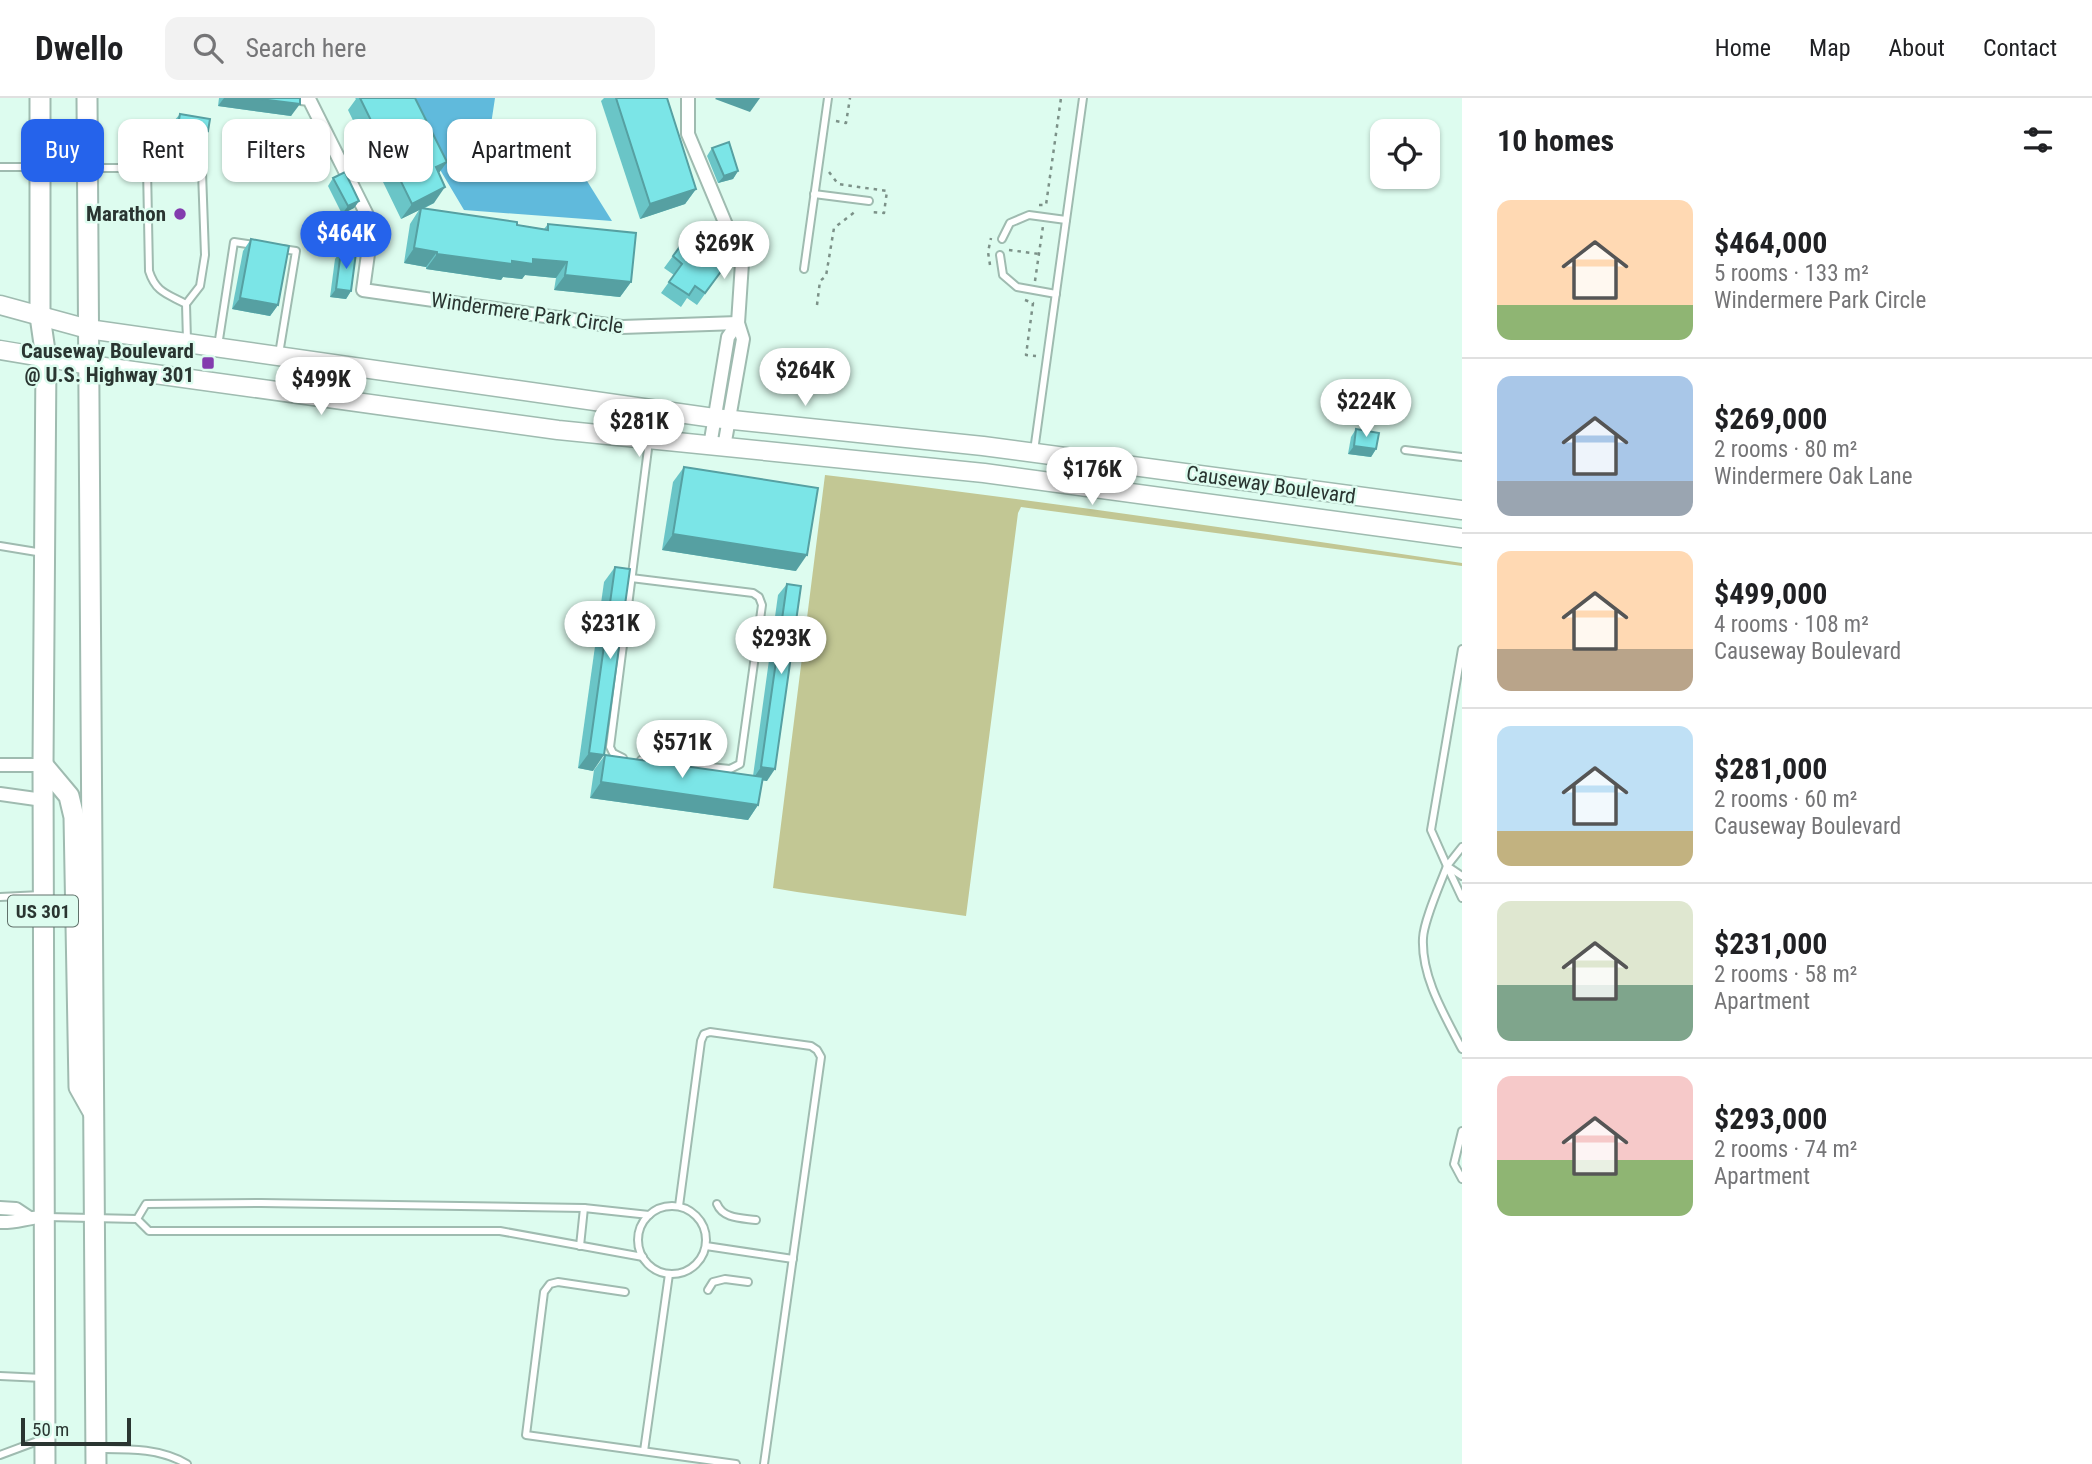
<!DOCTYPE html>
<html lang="en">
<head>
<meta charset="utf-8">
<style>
  :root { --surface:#fff; --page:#f2f2f2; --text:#202124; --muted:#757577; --line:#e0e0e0; --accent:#2563eb }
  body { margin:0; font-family:"Roboto Condensed",sans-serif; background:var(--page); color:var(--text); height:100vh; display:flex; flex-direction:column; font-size:26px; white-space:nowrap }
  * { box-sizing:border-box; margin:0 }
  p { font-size:23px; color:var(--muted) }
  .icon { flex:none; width:38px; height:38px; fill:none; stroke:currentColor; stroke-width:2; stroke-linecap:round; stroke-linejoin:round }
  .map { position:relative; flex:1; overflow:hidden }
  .drawer { display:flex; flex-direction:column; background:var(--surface); width:630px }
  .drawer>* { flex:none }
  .guide { position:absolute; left:21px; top:21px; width:665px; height:63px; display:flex; gap:14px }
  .fabs { position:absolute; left:1370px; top:21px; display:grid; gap:14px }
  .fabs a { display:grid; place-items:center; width:70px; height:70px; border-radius:14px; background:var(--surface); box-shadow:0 2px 5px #0004; font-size:35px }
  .scale { position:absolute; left:21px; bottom:18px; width:110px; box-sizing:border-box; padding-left:7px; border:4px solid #2a3531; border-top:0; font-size:19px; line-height:24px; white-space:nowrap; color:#2a3531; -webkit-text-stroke:5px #ddfcef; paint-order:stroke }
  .price { position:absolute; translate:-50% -60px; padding:0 16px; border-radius:24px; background:#fff; color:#222; font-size:23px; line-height:46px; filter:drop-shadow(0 2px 4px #0008) }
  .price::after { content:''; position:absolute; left:50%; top:42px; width:21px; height:16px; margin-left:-10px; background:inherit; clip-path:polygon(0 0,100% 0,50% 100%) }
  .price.active { background:var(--accent); color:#fff }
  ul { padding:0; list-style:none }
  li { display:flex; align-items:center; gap:21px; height:175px; padding:0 35px }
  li+li { border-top:2px solid var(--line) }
  li span { display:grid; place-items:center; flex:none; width:196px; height:140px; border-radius:14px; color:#555 }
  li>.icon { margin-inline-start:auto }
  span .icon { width:84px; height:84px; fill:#fffc; stroke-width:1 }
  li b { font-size:30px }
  h2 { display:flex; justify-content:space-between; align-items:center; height:84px; padding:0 35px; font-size:30px }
  .pill { padding:0 24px; border-radius:14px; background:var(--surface); box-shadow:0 2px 5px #0004; font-size:24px; line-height:63px }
  .pill.active { background:var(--accent); color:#fff }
  header { display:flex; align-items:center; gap:42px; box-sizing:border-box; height:98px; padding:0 35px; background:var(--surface); border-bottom:2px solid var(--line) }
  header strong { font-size:33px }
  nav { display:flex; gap:38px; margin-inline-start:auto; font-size:24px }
  .search { width:490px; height:63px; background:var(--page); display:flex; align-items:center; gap:18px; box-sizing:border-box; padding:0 24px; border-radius:14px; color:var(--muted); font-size:26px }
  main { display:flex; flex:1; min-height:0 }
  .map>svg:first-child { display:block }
  .green { fill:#c2c794 }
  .water { fill:#60badc }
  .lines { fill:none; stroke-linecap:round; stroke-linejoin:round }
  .lane-casing { stroke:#9fbbb0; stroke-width:10 }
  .street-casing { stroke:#9fbbb0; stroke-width:16 }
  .secondary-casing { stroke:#9fbbb0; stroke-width:21 }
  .primary-casing { stroke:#9fbbb0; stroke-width:23 }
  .path { stroke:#7c9188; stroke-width:2.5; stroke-dasharray:3.5 5; stroke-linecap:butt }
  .lane { stroke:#fff; stroke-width:6 }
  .street { stroke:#fff; stroke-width:12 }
  .secondary { stroke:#fff; stroke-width:18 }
  .primary { stroke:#fff; stroke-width:19 }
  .wall { fill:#6ac5c7 }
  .shaded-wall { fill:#56a0a2 }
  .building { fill:#7be5e7; stroke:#56a0a2; stroke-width:2 }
  .poi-dot { fill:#833cae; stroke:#ddfcef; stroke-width:2.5 }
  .labels { text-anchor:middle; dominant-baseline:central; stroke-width:5; stroke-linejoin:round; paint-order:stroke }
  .shield { fill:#ddfcef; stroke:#60716a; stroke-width:2 }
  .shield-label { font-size:19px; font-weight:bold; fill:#2a3531 }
  .poi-label { font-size:21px; font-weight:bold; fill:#2a3531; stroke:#ddfcef; text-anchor:end }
  .street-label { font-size:21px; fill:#2a3531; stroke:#ddfcef }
</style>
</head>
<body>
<header>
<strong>Dwello</strong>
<div class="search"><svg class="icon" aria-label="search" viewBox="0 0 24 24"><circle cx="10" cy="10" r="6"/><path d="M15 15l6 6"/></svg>Search here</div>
<nav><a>Home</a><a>Map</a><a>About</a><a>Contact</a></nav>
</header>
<main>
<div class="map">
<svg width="1462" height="1366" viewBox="0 0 1462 1366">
  <rect width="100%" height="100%" fill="#ddfcef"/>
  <path class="green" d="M 825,377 C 1038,402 1250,433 1462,465 L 1462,468 L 1021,409 L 1018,415 L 966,818 L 797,794 L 773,790 Z"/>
  <path class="water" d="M 406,0 L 495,0 L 490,33 C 515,74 536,79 582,75 L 612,123 L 464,112 L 439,70 Z"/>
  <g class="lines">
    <defs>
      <g id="lane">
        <polyline points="0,69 38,69"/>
        <path d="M 92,70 L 147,70 L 149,173 C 156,195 168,196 186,206 L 187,243"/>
        <polyline points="147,70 147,48 152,41 190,40 201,46 205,157 200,188 186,206"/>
        <polyline points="814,96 869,103"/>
        <polyline points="1002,141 1010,125 1029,117 1066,122"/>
        <polyline points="1000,157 1003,177 1017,189 1056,196"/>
        <polyline points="804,171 828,0"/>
        <polyline points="218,248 234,144 254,147"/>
        <polyline points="279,256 296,153 282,151"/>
        <polyline points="1405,352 1462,359"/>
        <polyline points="1034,353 1083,0"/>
        <polyline points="0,448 43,455"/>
        <polyline points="631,480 753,495 759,499 762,507 740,666 730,671 641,662"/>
        <polyline points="1462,551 1431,732 1447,768 1462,778"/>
        <polyline points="623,660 613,655 610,649 649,343"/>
        <polyline points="1447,768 1462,749"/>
        <polyline points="0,799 41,797"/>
        <path d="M 1462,800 L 1447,768 C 1440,787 1424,822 1423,840 C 1421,879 1445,918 1462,951"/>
        <polyline points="1462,1033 1454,1066 1462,1081"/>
        <path d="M 717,1106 C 723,1121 742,1120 756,1122"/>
        <polyline points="679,1108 701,943 704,936 710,934 811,948 817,952 821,959 764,1366"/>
        <circle cx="672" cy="1142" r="34"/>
        <polyline points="47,1119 137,1121 149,1133 500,1133 643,1159"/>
        <polyline points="137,1121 146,1106 261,1105 584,1110 649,1117"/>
        <polyline points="580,1148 584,1110"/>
        <polyline points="706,1148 793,1161"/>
        <polyline points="708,1192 713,1184 725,1181 748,1184"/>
        <polyline points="625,1194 558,1184 550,1186 544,1194 526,1337 736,1366"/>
        <polyline points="0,1278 43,1280"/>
        <path d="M 98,1351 C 129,1351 159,1350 187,1366"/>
        <polyline points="644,1353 669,1176"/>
        <polyline points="0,1357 43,1341"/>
      </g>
      <g id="street">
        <polyline points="301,0 309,1 372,127 363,192 622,229 738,225"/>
        <polyline points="688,0 688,36 742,165 738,225 743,241 724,349"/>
        <polyline points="710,348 728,239 738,225"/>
        <polyline points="0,667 43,667"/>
        <polyline points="0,696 43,702"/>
        <polyline points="0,1110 16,1111 28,1119"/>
        <path d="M 0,1124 C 16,1125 28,1119 44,1119"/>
      </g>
      <g id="secondary">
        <polyline points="0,207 88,231 714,320 983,348 1462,412"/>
        <polyline points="0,252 90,267 558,332 984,375 1462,440"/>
      </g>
      <g id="primary">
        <polyline points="40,0 40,218 46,260 43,667 45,1366"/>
        <polyline points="87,0 96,1366"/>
        <polyline points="43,667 69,698 74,719 79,989 93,1014"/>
      </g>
    </defs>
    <use href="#lane" class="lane-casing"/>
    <use href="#street" class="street-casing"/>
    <use href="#secondary" class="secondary-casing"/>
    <use href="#primary" class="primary-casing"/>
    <g class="path">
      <polyline points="836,23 846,25 850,0"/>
      <polyline points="829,74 838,86 887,93 884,115 870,114"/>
      <polyline points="1039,107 1046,107 1061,0"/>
      <polyline points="1009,152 1039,156"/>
      <polyline points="990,167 988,154 991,140"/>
      <polyline points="1035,183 1043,128"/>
      <polyline points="1025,202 1033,205 1026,257 1036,258"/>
      <polyline points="817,207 820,183 826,178 834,130 856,113"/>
    </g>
    <use href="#lane" class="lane"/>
    <use href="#street" class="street"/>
    <use href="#secondary" class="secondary"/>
    <use href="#primary" class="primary"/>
  </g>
  <g class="wall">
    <polygon points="219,0 300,0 291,18 218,8"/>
    <polygon points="355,0 415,0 447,64 438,75 434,105 423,111 544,131 548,126 631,184 620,199 554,192 556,180 525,177 522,181 503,179 501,182 426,171 426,169 404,165 410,126 419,112 401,121 348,12 356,1"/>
    <polygon points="604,0 667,0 696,91 685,106 640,121 601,3"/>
    <polygon points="180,16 208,33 203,40 191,34 172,35 174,23"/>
    <polygon points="712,50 738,73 733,81 718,85 707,58"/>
    <polygon points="333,80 359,103 354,110 342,116 328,88"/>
    <polygon points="692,132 715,161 725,168 697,207 687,200 681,209 661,195 674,177 664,170"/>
    <polygon points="251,141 278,207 270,218 232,211 243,153"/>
    <polygon points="341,153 351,193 346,201 330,199 335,161"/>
    <polygon points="1356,331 1376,351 1371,359 1348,356 1351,339"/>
    <polygon points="684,369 796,473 662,452 673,384"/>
    <polygon points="615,469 593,673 578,670 604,484"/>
    <polygon points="787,486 767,683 762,682 758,707 748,722 590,700 594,672 605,657 753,678 778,497"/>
  </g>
  <g class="shaded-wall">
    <polygon points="224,0 252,0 300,6 291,18 218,8"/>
    <polygon points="716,0 760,0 750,14 715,1"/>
    <polygon points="178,27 196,27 191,34 172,35"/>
    <polygon points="447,64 436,79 436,69"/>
    <polygon points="738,73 733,81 718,85 724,78"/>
    <polygon points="445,89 434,105 401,121 412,106"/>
    <polygon points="696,91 685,106 640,121 650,106"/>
    <polygon points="359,103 354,110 342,116 348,108"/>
    <polygon points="414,150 437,154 426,169 404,165"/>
    <polygon points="437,156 512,163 533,161 567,164 556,180 525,177 522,181 503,179 501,182 426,171"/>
    <polygon points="565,177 631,184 620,199 554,192"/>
    <polygon points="336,191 351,193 346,201 330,199"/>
    <polygon points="240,200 278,207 270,218 232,211"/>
    <polygon points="1354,348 1376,351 1371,359 1348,356"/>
    <polygon points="673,436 807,457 796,473 662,452"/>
    <polygon points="589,655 604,657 593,673 578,670"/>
    <polygon points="761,669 775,671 767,683 753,681"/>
    <polygon points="601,684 758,707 748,722 590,700"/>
  </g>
  <g class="building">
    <polygon points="252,0 300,0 300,6"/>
    <polygon points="360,0 415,0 447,64 436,69 445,89 412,106"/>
    <polygon points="616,0 667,0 696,91 650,106"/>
    <polygon points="180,16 210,21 208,33 196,27 178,27"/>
    <polygon points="729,44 738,73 724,78 712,50"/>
    <polygon points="345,74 359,103 348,108 333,80"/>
    <polygon points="421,110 517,124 517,127 548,132 548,126 636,135 631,184 565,177 567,164 533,161 533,166 512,163 512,166 437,156 437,154 414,150"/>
    <polygon points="692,132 721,152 715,161 725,168 705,195 695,188 689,197 669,184 682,166 673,158"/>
    <polygon points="251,141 289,148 278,207 240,200"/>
    <polygon points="341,153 356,155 351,193 336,191"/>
    <polygon points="1356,331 1379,335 1376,351 1354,348"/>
    <polygon points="684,369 818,390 807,457 673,436"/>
    <polygon points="615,469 630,471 604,657 589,655"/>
    <polygon points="787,486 801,488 775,671 761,669"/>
    <polygon points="605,657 763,679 758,707 601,684"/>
  </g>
  <g class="poi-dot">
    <circle cx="180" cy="116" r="7"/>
    <rect x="201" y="258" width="14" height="14" rx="3.5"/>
  </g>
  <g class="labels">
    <rect class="shield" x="8" y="797.5" width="70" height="31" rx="5"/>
    <g class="shield-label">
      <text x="43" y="813">US 301</text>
    </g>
    <g class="poi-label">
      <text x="166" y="116">Marathon</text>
      <text x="194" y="253">Causeway Boulevard<tspan x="194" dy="24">@ U.S. Highway 301</tspan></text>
    </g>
    <g class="street-label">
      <text transform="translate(527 215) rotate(8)">Windermere Park Circle</text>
      <text transform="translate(1271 387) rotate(8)">Causeway Boulevard</text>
    </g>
  </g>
</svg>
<div class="fabs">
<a><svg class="icon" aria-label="locate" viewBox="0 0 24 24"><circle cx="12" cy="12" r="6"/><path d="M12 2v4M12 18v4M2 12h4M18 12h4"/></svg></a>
</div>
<div class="scale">50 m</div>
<b class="price active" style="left:346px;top:173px">$464K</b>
<b class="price" style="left:724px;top:183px">$269K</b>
<b class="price" style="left:805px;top:310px">$264K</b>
<b class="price" style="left:321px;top:319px">$499K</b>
<b class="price" style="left:1366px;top:341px">$224K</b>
<b class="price" style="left:639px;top:361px">$281K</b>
<b class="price" style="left:1092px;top:409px">$176K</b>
<b class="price" style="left:610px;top:563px">$231K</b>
<b class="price" style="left:781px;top:578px">$293K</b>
<b class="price" style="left:682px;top:682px">$571K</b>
<div class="guide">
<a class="pill active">Buy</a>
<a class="pill">Rent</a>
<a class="pill">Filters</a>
<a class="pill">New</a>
<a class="pill">Apartment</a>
</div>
</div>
<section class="drawer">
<h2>10 homes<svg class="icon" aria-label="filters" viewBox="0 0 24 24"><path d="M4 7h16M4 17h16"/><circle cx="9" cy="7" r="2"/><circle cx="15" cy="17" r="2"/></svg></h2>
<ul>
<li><span style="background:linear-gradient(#ffd9b3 75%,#8fb573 0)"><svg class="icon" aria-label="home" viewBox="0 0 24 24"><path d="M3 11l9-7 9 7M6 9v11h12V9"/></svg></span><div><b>$464,000</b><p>5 rooms · 133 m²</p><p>Windermere Park Circle</p></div></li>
<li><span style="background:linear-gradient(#a9c7e8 75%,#9aa5b1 0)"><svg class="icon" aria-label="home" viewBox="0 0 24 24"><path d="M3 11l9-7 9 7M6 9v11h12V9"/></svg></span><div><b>$269,000</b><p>2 rooms · 80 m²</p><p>Windermere Oak Lane</p></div></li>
<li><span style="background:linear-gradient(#ffd9b3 70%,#b9a48a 0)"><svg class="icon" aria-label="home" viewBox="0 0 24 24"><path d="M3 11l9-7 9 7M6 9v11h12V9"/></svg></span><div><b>$499,000</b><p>4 rooms · 108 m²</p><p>Causeway Boulevard</p></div></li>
<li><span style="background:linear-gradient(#bfe0f5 75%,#c2b280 0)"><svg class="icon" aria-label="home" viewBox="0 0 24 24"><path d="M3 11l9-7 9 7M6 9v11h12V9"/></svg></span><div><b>$281,000</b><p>2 rooms · 60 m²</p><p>Causeway Boulevard</p></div></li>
<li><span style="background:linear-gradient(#dfe7d0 60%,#7fa58c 0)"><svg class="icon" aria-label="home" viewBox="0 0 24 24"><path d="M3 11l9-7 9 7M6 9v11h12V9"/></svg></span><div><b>$231,000</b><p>2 rooms · 58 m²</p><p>Apartment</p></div></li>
<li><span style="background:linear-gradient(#f6c9c9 60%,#8fb573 0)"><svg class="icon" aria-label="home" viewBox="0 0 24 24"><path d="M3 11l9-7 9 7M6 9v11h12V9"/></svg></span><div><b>$293,000</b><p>2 rooms · 74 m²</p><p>Apartment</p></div></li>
</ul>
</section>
</main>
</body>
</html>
